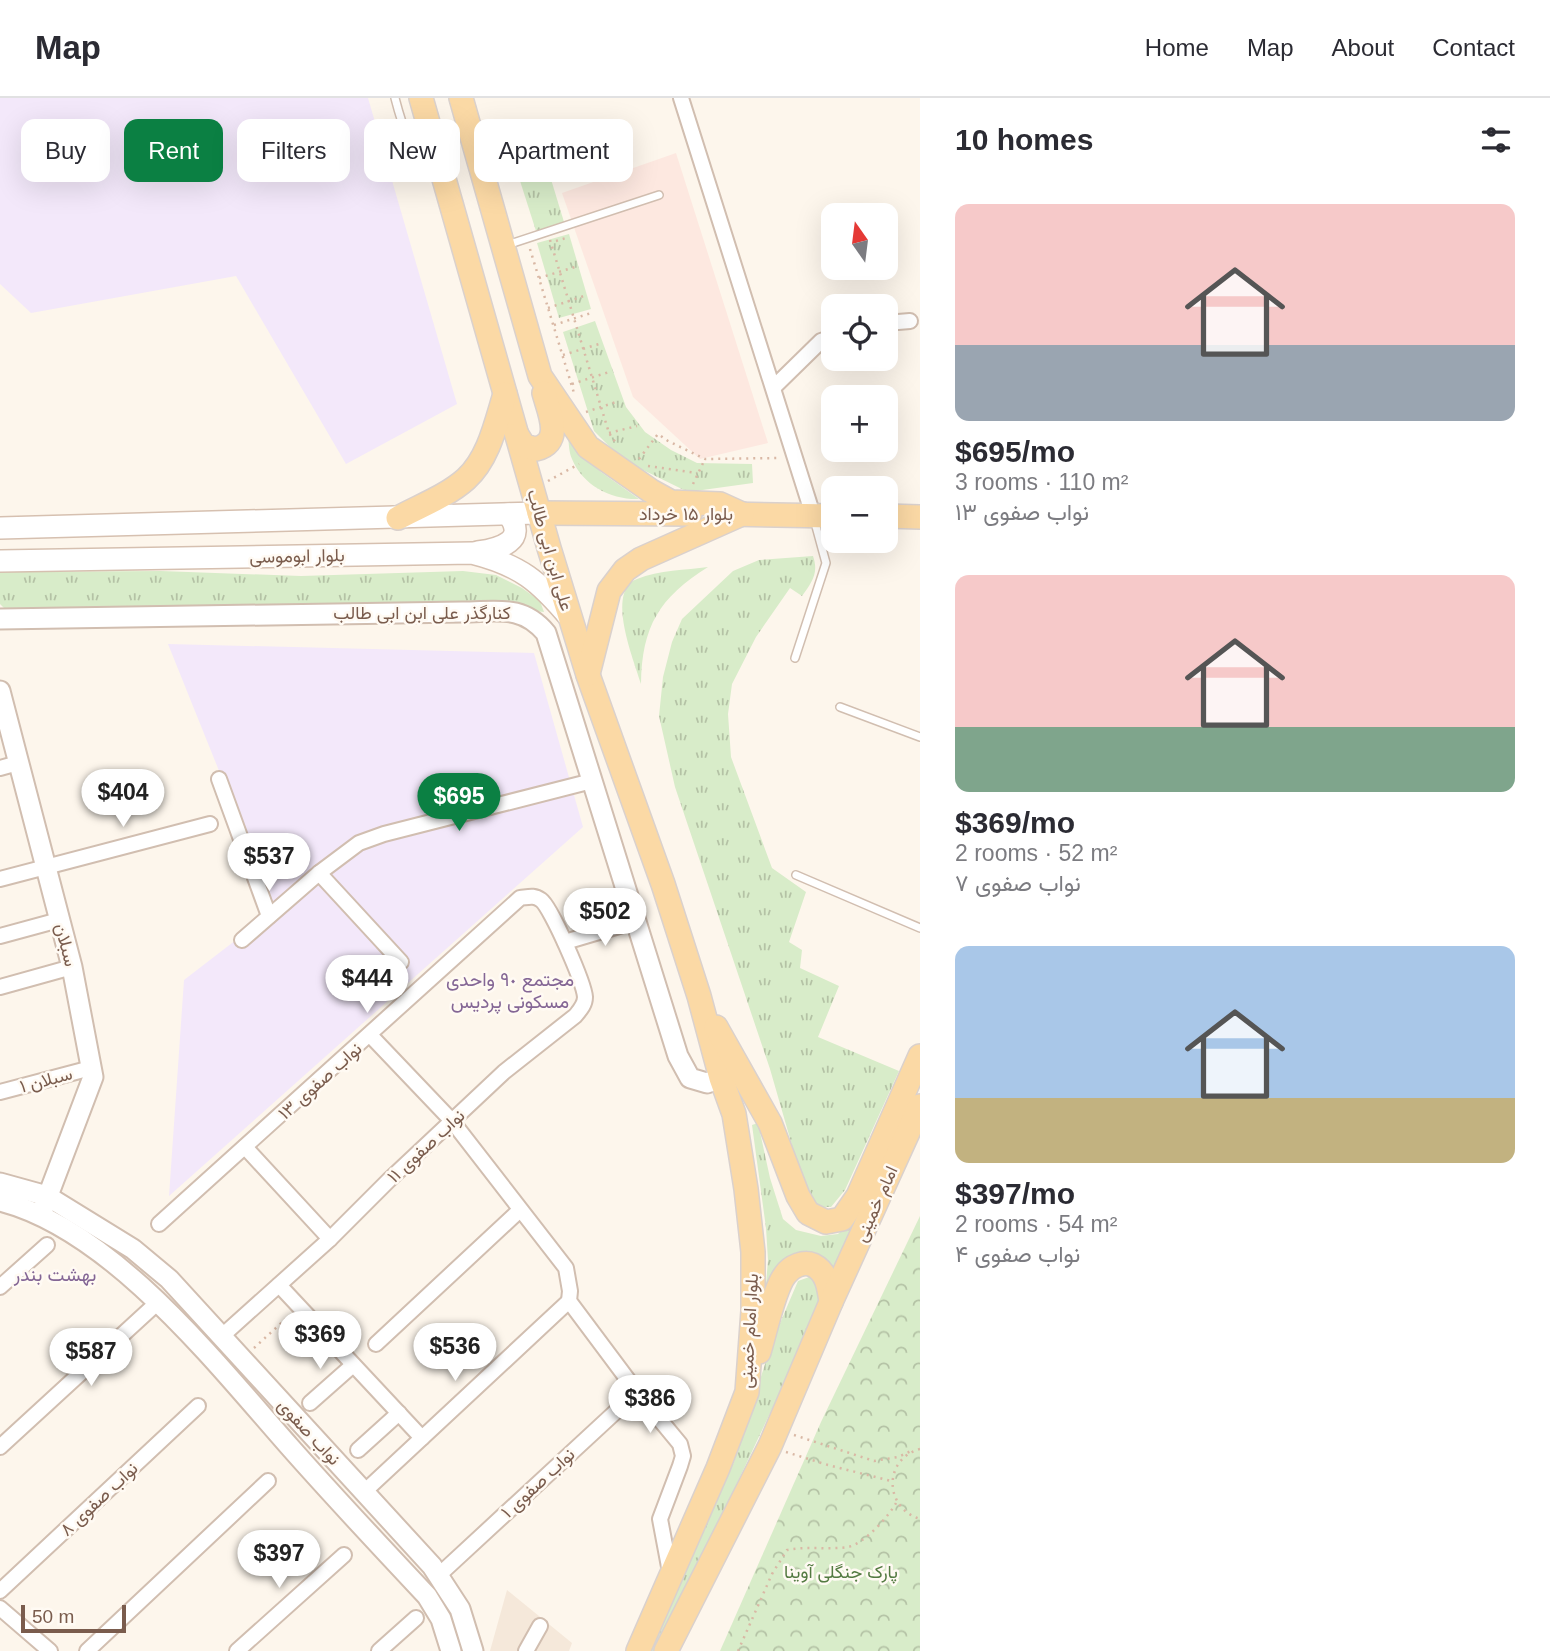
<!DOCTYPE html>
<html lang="en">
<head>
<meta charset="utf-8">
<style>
  :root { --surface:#fff; --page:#f2f2f3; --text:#2b2b33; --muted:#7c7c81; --line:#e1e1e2; --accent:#0b8043 }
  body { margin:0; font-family:Arial,Vazirmatn,sans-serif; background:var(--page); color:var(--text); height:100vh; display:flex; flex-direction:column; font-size:26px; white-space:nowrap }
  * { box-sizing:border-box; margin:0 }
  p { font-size:23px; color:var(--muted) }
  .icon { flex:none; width:38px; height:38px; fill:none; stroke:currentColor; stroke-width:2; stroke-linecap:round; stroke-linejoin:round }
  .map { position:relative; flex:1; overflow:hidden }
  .panel { display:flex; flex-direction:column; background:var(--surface); width:630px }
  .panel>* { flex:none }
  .guide { position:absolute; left:21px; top:21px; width:665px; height:63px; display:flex; gap:14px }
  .needle { width:46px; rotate:346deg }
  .controls { position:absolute; left:821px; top:105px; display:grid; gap:14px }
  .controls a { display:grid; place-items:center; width:77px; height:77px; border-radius:14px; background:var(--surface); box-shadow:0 7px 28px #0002; font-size:35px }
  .scale { position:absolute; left:21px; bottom:18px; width:105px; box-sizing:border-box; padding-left:7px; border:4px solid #7a5c4d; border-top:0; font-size:19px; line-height:24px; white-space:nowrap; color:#7a5c4d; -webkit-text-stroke:5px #fffaf3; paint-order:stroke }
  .price { position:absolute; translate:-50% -60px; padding:0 16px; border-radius:24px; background:#fff; color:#222; font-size:23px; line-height:46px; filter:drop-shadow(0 2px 4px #0008) }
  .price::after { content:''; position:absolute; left:50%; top:42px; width:21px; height:16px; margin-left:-10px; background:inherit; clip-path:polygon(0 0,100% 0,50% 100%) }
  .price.current { background:var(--accent); color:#fff }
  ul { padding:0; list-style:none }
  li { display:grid; align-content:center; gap:14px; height:371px; padding:0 35px }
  li span { display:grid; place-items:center; height:217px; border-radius:14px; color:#555 }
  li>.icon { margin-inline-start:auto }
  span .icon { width:126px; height:126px; fill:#fffc; stroke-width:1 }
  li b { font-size:30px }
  h2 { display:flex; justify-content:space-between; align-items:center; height:84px; padding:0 35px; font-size:30px }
  .pill { padding:0 24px; border-radius:14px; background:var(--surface); box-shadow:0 7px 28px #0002; font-size:24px; line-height:63px }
  .pill.current { background:var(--accent); color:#fff }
  header { display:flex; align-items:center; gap:42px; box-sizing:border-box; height:98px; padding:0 35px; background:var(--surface); border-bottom:2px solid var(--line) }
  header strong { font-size:33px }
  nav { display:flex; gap:38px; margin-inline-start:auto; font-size:24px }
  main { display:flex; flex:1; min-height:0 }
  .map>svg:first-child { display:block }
  .residential { fill:#f5e8da }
  .commercial { fill:#fde8e0 }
  .education { fill:#f3e8fa }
  .grass { fill:url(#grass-tufts) }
  .forest { fill:url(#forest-crowns) }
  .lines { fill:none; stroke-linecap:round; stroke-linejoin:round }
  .service-casing { stroke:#d1beb0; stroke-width:10 }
  .minor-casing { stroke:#d1beb0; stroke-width:18 }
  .tertiary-casing { stroke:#d1beb0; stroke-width:23 }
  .secondary-casing { stroke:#d6c0b0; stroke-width:24 }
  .primary-casing { stroke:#dad1cd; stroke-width:26 }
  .path { stroke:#d9b8a5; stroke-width:2.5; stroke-dasharray:2 5; stroke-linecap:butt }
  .service { stroke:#fff; stroke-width:7 }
  .minor { stroke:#fff; stroke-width:14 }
  .tertiary { stroke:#fff; stroke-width:19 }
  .secondary { stroke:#fff; stroke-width:21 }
  .primary { stroke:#fbd9a5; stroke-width:23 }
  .labels { text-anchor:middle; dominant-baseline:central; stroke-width:5; stroke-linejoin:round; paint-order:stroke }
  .street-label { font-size:18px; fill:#7a5c4d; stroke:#fffaf3 }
  .park-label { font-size:18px; fill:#537a41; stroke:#fffaf3 }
  .neighbourhood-label { font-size:19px; fill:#846695; stroke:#fffaf3 }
</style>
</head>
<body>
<header>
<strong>Map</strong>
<nav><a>Home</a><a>Map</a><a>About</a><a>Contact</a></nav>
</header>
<main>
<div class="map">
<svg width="920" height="1553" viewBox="0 0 920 1553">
  <defs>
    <pattern id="grass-tufts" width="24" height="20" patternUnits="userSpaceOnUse" patternTransform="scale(1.75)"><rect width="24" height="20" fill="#d8ecc9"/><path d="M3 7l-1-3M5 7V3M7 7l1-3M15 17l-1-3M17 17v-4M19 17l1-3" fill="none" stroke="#b4c2a5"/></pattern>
    <pattern id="forest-crowns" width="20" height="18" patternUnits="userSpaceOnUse" patternTransform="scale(1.75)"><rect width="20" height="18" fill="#d8ecc9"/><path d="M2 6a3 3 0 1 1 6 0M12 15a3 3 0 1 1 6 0" fill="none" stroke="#b4c2a5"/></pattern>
  </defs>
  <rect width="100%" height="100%" fill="#fdf6ec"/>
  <polygon class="residential" points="507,1492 572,1545 569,1553 490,1553"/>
  <polygon class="commercial" points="676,55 768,345 700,361 633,299 562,95"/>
  <g class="education">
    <polygon points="0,0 368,0 457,306 346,366 236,178 31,215 0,186"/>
    <polygon points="168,546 534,555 583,729 169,1098 184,882 275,812"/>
  </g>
  <g class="grass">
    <polygon points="543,55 564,124 536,133 514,64"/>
    <polygon points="569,136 591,211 559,220 537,145"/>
    <polygon points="595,223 626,309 645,334 671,352 697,365 752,366 753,385 688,394 639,370 613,352 594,333 563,234"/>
    <path d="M 568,339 L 601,374 L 639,401 C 612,402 583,388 572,361 C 569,355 569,346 568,339 Z"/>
    <path d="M 813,458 C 819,475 812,484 802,498 L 790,490 L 756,539 L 732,586 L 728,616 L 731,659 L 772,770 L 806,794 L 789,844 L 802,852 L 800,870 L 839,888 L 818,939 L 899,973 L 845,1092 L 831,1109 L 816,1109 L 806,1096 L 770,971 L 675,689 L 659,618 L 663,579 L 672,544 L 682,521 L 733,473 L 759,462 Z"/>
    <path d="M 708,469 C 659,500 642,528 641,586 C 634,562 605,493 637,481 C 659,472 686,472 708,469 Z"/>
    <polygon points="161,473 301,478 463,473 496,477 522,490 540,503 544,514 535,513 522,506 4,510 0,506 0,474"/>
    <polygon points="758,1025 770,1080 783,1121 796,1132 821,1138 838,1136 849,1125 870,1093 833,1178 815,1158 764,1210 768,1162 766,1130 752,1027"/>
    <polygon points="812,1178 819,1186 818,1203 806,1239 658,1553 649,1553 734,1364 772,1244 798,1183"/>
  </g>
  <polygon class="forest" points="920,1118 920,1553 720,1553 821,1324"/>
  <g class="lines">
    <defs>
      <g id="service">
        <path d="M 395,0 C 402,27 408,50 433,67"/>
        <polyline points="507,147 659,97"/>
        <polyline points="795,560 826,465 814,421"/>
        <polyline points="840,609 920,639"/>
        <polyline points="796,777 920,830"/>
      </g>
      <g id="minor">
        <polyline points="681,0 813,417"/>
        <polyline points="886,225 910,223"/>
        <polyline points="774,289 821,243 833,239"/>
        <polyline points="0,670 18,665"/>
        <polyline points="219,681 269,818"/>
        <polyline points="319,775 401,864"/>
        <polyline points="0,781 210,726"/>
        <polyline points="0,838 59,822"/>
        <polyline points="242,842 319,775 359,745 384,736 592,683"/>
        <polyline points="565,844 636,823"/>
        <polyline points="0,889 72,869"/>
        <polyline points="370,937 452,1023 566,1170 570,1193 569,1203 637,1294 680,1346 683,1358 680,1368 660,1421 670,1474"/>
        <polyline points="0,994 91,970"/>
        <polyline points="245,1049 330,1141"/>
        <path d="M 159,1126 L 520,800 C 529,799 534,797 541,802 C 551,809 584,885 585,899 C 585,907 580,912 575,918 L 504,974 L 389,1082 L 330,1141 L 222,1238"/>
        <polyline points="279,1187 422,1340"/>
        <polyline points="0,1189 47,1147"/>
        <polyline points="376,1246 520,1112"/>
        <polyline points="310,1305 353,1267"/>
        <polyline points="0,1349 157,1205"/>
        <polyline points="358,1352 399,1315"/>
        <polyline points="364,1394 569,1203"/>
        <polyline points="439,1477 637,1294"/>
        <polyline points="0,1493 198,1308"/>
        <polyline points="0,1510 50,1553"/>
        <polyline points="87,1553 268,1383"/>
        <polyline points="237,1553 344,1457"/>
        <polyline points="379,1553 416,1520"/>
        <polyline points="526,1553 540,1528"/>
      </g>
      <g id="tertiary">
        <path d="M 0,521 L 462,514 C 497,514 522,506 546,535 L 678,958 L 690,980 L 707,985 L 721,980"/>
        <polyline points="0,593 72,869 93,979 43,1111"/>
        <polyline points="0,1085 47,1098 133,1151 169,1181 432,1468 460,1511 473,1553"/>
        <path d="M 0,1103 C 111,1131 215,1264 289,1348 C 334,1399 380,1448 427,1498 L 441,1521 L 451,1553"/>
      </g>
      <g id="secondary">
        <polyline points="0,430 539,415"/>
        <path d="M 478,454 C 499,451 529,443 508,416"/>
        <path d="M 0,463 L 472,455 C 520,467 539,483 570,520"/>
      </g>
      <g id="primary">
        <polyline points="421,0 549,450 588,577 663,786 699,898 721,980 734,1016 746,1091 753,1154 753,1213 747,1294 718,1370 638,1553"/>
        <polyline points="461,0 540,278 588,349 651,393 671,404 720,406 742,416"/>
        <path d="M 517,337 L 524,348 L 536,351 C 564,344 549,314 544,295"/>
        <polyline points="539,415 690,416"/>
        <polyline points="728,416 833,418"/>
        <polyline points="886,418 920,419"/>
        <path d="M 398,420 C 420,408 447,398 466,381 C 489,360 496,325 505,296"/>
        <polyline points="588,576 609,493 625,472 641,461 742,416"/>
        <polyline points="716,929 770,1025 798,1098 808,1115 826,1124 842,1121 858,1098 920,958"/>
        <path d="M 759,1254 C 765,1235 774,1191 785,1177 C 791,1168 804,1163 813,1167 C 827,1174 829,1189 831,1204"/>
        <polyline points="666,1553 770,1348 831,1204 920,1008"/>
      </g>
    </defs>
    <use href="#service" class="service-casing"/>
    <use href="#minor" class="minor-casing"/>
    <use href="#tertiary" class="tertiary-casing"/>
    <use href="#secondary" class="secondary-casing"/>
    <use href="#primary" class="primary-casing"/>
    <g class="path">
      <polyline points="550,142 609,335 616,345"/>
      <polyline points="556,143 566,140"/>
      <polyline points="530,151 574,295"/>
      <polyline points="539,180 575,169"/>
      <polyline points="548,210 584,198"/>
      <polyline points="554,227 591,215"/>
      <polyline points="563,257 599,246"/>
      <polyline points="572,286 609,274"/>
      <polyline points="586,314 619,303"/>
      <polyline points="609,335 637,328"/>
      <polyline points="639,361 658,336 668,343 705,361 781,360"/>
      <polyline points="648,368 697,375"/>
      <polyline points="548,383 579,366"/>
      <polyline points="693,386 705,361"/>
      <polyline points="254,1250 290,1217"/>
      <polyline points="794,1337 874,1363 898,1359 911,1353"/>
      <path d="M 920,1351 C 883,1361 884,1410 920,1421"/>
      <polyline points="786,1354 828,1367 891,1383"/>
      <path d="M 738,1553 L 772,1476 L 787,1452 C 807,1448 828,1452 848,1449 C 864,1446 889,1418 896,1405"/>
    </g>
    <use href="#service" class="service"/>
    <use href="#minor" class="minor"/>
    <use href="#tertiary" class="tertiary"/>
    <use href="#secondary" class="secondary"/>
    <use href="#primary" class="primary"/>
  </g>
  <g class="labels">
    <g class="street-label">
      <text x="686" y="416">بلوار ۱۵ خرداد</text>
      <text transform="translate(550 452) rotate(74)">علی ابن ابی طالب</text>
      <text transform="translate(297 458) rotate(-1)">بلوار ابوموسی</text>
      <text x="422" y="515">کنارگذر علی ابن ابی طالب</text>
      <text transform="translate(66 847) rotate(76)">سبلان</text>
      <text transform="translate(46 982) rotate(-15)">سبلان ۱</text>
      <text transform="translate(320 983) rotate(-42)">نواب صفوی ۱۳</text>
      <text transform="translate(426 1048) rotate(-43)">نواب صفوی ۱۱</text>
      <text transform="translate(876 1106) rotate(-66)">امام خمینی</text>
      <text transform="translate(749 1233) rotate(-87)">بلوار امام خمینی</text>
      <text transform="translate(309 1334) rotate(47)">نواب صفوی</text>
      <text transform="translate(538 1385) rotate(-43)">نواب صفوی ۱</text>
      <text transform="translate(99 1401) rotate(-43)">نواب صفوی ۸</text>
    </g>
    <g class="park-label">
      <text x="841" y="1474">پارک جنگلی آوینا</text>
    </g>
    <g class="neighbourhood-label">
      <text x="510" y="881">مجتمع ٩٠ واحدی<tspan x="510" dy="22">مسکونی پردیس</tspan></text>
      <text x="55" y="1176">بهشت بندر</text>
    </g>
  </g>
</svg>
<div class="controls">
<a><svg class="needle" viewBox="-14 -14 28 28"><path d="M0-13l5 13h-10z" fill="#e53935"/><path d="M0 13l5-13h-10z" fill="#7c7c81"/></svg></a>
<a><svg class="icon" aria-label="locate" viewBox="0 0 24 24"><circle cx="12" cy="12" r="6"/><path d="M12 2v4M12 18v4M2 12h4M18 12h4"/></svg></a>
<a>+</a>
<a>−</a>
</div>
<div class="scale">50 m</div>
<b class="price" style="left:123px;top:731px">$404</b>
<b class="price current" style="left:459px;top:735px">$695</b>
<b class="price" style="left:269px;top:795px">$537</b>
<b class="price" style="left:605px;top:850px">$502</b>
<b class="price" style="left:367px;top:917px">$444</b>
<b class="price" style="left:320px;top:1273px">$369</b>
<b class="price" style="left:455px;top:1285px">$536</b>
<b class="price" style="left:91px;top:1290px">$587</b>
<b class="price" style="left:650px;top:1337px">$386</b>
<b class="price" style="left:279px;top:1492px">$397</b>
<div class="guide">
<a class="pill">Buy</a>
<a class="pill current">Rent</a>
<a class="pill">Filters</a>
<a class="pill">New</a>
<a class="pill">Apartment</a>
</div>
</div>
<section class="panel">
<h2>10 homes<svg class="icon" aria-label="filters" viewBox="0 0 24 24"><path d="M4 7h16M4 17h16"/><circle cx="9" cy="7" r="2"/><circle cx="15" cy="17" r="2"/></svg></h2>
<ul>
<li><span style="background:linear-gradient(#f6c9c9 65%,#9aa5b1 0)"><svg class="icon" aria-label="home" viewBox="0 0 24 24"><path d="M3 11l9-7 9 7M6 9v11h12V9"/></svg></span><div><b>$695/mo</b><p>3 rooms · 110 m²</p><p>نواب صفوی ۱۳</p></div></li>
<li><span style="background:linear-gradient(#f6c9c9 70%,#7fa58c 0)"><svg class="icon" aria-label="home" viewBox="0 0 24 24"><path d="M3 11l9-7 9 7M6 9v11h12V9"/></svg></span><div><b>$369/mo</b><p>2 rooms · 52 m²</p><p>نواب صفوی ۷</p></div></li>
<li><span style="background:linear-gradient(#a9c7e8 70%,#c2b280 0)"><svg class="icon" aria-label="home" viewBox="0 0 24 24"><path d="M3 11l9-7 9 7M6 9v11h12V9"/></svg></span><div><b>$397/mo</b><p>2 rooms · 54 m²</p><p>نواب صفوی ۴</p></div></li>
</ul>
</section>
</main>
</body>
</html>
